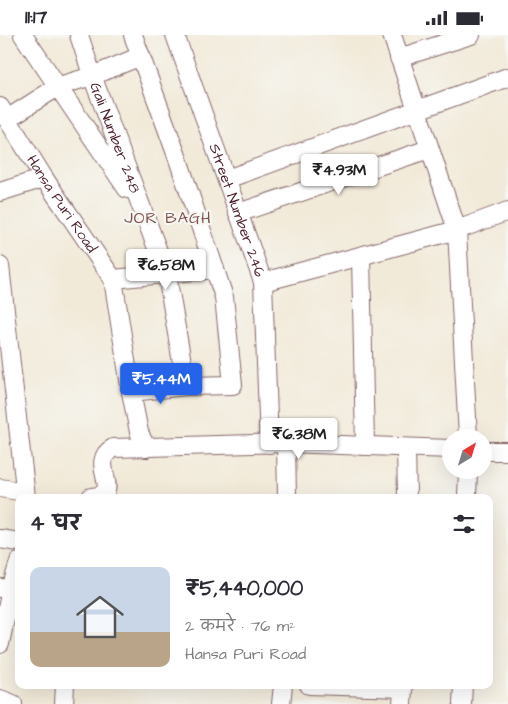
<!DOCTYPE html>
<html lang="hi">
<head>
<meta charset="utf-8">
<style>
  :root { --surface:#fff; --page:#f2f2f3; --text:#2b2b33; --muted:#7c7c81; --line:#e1e1e2; --accent:#2563eb }
  body { margin:0; font-family:"Architects Daughter","Playpen Sans Deva",sans-serif; background:var(--page); color:var(--text); height:100vh; display:flex; flex-direction:column; font-size:19px; white-space:nowrap }
  * { box-sizing:border-box; margin:0 }
  p { font-size:16px; color:var(--muted) }
  .icon { flex:none; width:28px; height:28px; fill:none; stroke:currentColor; stroke-width:2; stroke-linecap:round; stroke-linejoin:round }
  .map { position:relative; flex:1; overflow:hidden }
  .drawer { position:absolute; left:15px; top:459px; width:478px; height:195px; display:flex; flex-direction:column; background:var(--surface); border-radius:10px; box-shadow:0 5px 20px #0002 }
  .drawer>* { flex:none }
  .needle { width:32px; rotate:38deg }
  .fabs { position:absolute; left:442px; top:394px; display:grid; gap:10px }
  .fabs a { display:grid; place-items:center; width:50px; height:50px; border-radius:50%; background:var(--surface); box-shadow:0 5px 20px #0002; font-size:25px }
  .price { position:absolute; translate:-50% -42px; padding:0 11px; border-radius:5px; background:#fff; color:#222; font-size:16px; line-height:32px; filter:drop-shadow(0 1px 2px #0008) }
  .price::after { content:''; position:absolute; left:50%; top:30px; width:15px; height:11px; margin-left:-8px; background:inherit; clip-path:polygon(0 0,100% 0,50% 100%) }
  .price.on { background:var(--accent); color:#fff }
  ul { padding:0; list-style:none }
  li { display:flex; align-items:center; gap:15px; height:125px; padding:0 15px }
  li+li { border-top:1px solid var(--line) }
  li span { display:grid; place-items:center; flex:none; width:140px; height:100px; border-radius:10px; color:#555 }
  li>.icon { margin-inline-start:auto }
  span .icon { width:60px; height:60px; fill:#fffc; stroke-width:1 }
  li b { font-size:21px }
  h2 { display:flex; justify-content:space-between; align-items:center; height:60px; padding:0 15px; font-size:21px }
  .status { display:flex; justify-content:space-between; align-items:center; height:35px; padding:0 25px; background:var(--surface); direction:ltr }
  .status svg { height:14px; fill:currentColor }
  .map>svg:first-child { display:block }
  .lines { fill:none; stroke-linecap:round; stroke-linejoin:round }
  .minor-casing { stroke:#856668; stroke-width:20 }
  .minor { stroke:#fff; stroke-width:18 }
  .labels { text-anchor:middle; dominant-baseline:central; stroke-width:4.5; stroke-linejoin:round; paint-order:stroke }
  .street-label { font-size:15px; fill:#4a1f2b; stroke:#f6f6f2 }
  .neighbourhood-label { font-size:16px; letter-spacing:1px; fill:#80524e; stroke:#f6f6f2 }
</style>
</head>
<body>
<div class="status"><b>11:17</b><svg viewBox="0 0 49 12"><path d="M0 12V9h3v3zM5 12V6h3v6zM10 12V3h3v9zM15 12V0h3v12zM26 1h20v11H26zM47 4h2v5h-2z"/></svg></div>
<div class="map">
<svg width="508" height="669" viewBox="0 0 508 669">
  <rect width="100%" height="100%" fill="#f6f6f2"/>
  <filter id="ink" filterUnits="userSpaceOnUse"><feTurbulence type="fractalNoise" baseFrequency=".02" numOctaves="2"/><feDisplacementMap in="SourceGraphic" scale="10" xChannelSelector="R" yChannelSelector="G"/><feConvolveMatrix kernelMatrix="1 2 1 2 8 2 1 2 1" color-interpolation-filters="sRGB"/></filter>
  <filter id="wash" filterUnits="userSpaceOnUse"><feTurbulence type="fractalNoise" baseFrequency=".0096" numOctaves="4" result="noise"/><feDisplacementMap in="SourceGraphic" scale="20" xChannelSelector="R" yChannelSelector="G"/><feGaussianBlur stdDeviation="1.12" result="paint"/><feColorMatrix in="noise" values="0 0 0 0 0 0 0 0 0 0 0 0 0 0 0 0 0 1.4 0 .05"/><feComposite in="paint" operator="in"/></filter>
  <g filter="url(#wash)">
    <rect width="100%" height="100%" fill="#f2ead9"/>
  </g>
  <g filter="url(#ink)">
    <g class="lines">
      <defs>
        <g id="minor">
          <polyline points="23,0 127,154"/>
          <path id="s1" d="M 79,0 L 94,46 L 167,240 L 186,351"/>
          <path id="s2" d="M 175,0 L 263,247 L 269,409"/>
          <polyline points="392,0 457,195 468,402"/>
          <polyline points="399,23 471,0"/>
          <path id="s3" d="M 0,72 L 44,143 L 113,244 L 131,357 L 139,397 L 146,413"/>
          <polyline points="7,84 59,51 92,41 141,21"/>
          <polyline points="227,144 508,42"/>
          <polyline points="0,157 44,143"/>
          <polyline points="238,178 429,114"/>
          <polyline points="361,221 365,411"/>
          <polyline points="0,231 26,462"/>
          <polyline points="113,244 215,234"/>
          <polyline points="263,247 457,195 508,176"/>
          <polyline points="131,357 186,351 233,350 224,262 178,124 133,0"/>
          <polyline points="286,408 287,462"/>
          <polyline points="406,413 407,462"/>
          <polyline points="484,416 508,416"/>
          <polyline points="0,453 25,457"/>
          <path d="M 91,462 C 127,460 86,428 113,413 L 286,408 L 451,414"/>
          <polyline points="467,462 468,435"/>
          <polyline points="0,504 19,507"/>
          <polyline points="0,553 11,554 19,527"/>
          <polyline points="0,609 11,554"/>
          <polyline points="309,650 403,653 402,669"/>
          <polyline points="0,664 13,669"/>
          <polyline points="64,669 65,650"/>
          <polyline points="281,669 283,650"/>
          <polyline points="462,669 463,650"/>
        </g>
      </defs>
      <use href="#minor" class="minor-casing"/>
      <use href="#minor" class="minor"/>
    </g>
  </g>
  <g class="labels">
    <g class="street-label">
      <text stroke="none"><textPath href="#s1" startOffset="109">Gali Number 248</textPath></text>
      <text stroke="none"><textPath href="#s3" startOffset="115">Hansa Puri Road</textPath></text>
      <text stroke="none"><textPath href="#s2" startOffset="186">Street Number 246</textPath></text>
    </g>
    <g class="neighbourhood-label">
      <text x="168" y="183">JOR BAGH</text>
    </g>
  </g>
</svg>
<div class="fabs">
<a><svg class="needle" viewBox="-14 -14 28 28"><path d="M0-13l5 13h-10z" fill="#e53935"/><path d="M0 13l5-13h-10z" fill="#7c7c81"/></svg></a>
</div>
<b class="price" style="left:339px;top:161px">₹4.93M</b>
<b class="price" style="left:166px;top:256px">₹6.58M</b>
<b class="price on" style="left:161px;top:370px">₹5.44M</b>
<b class="price" style="left:299px;top:425px">₹6.38M</b>
<section class="drawer">
<h2>4 घर<svg class="icon" aria-label="filters" viewBox="0 0 24 24"><path d="M4 7h16M4 17h16"/><circle cx="9" cy="7" r="2"/><circle cx="15" cy="17" r="2"/></svg></h2>
<ul>
<li><span style="background:linear-gradient(#c9d6e8 65%,#b9a48a 0)"><svg class="icon" aria-label="home" viewBox="0 0 24 24"><path d="M3 11l9-7 9 7M6 9v11h12V9"/></svg></span><div><b>₹5,440,000</b><p>2 कमरे · 76 m²</p><p>Hansa Puri Road</p></div></li>
</ul>
</section>
</div>
</body>
</html>
